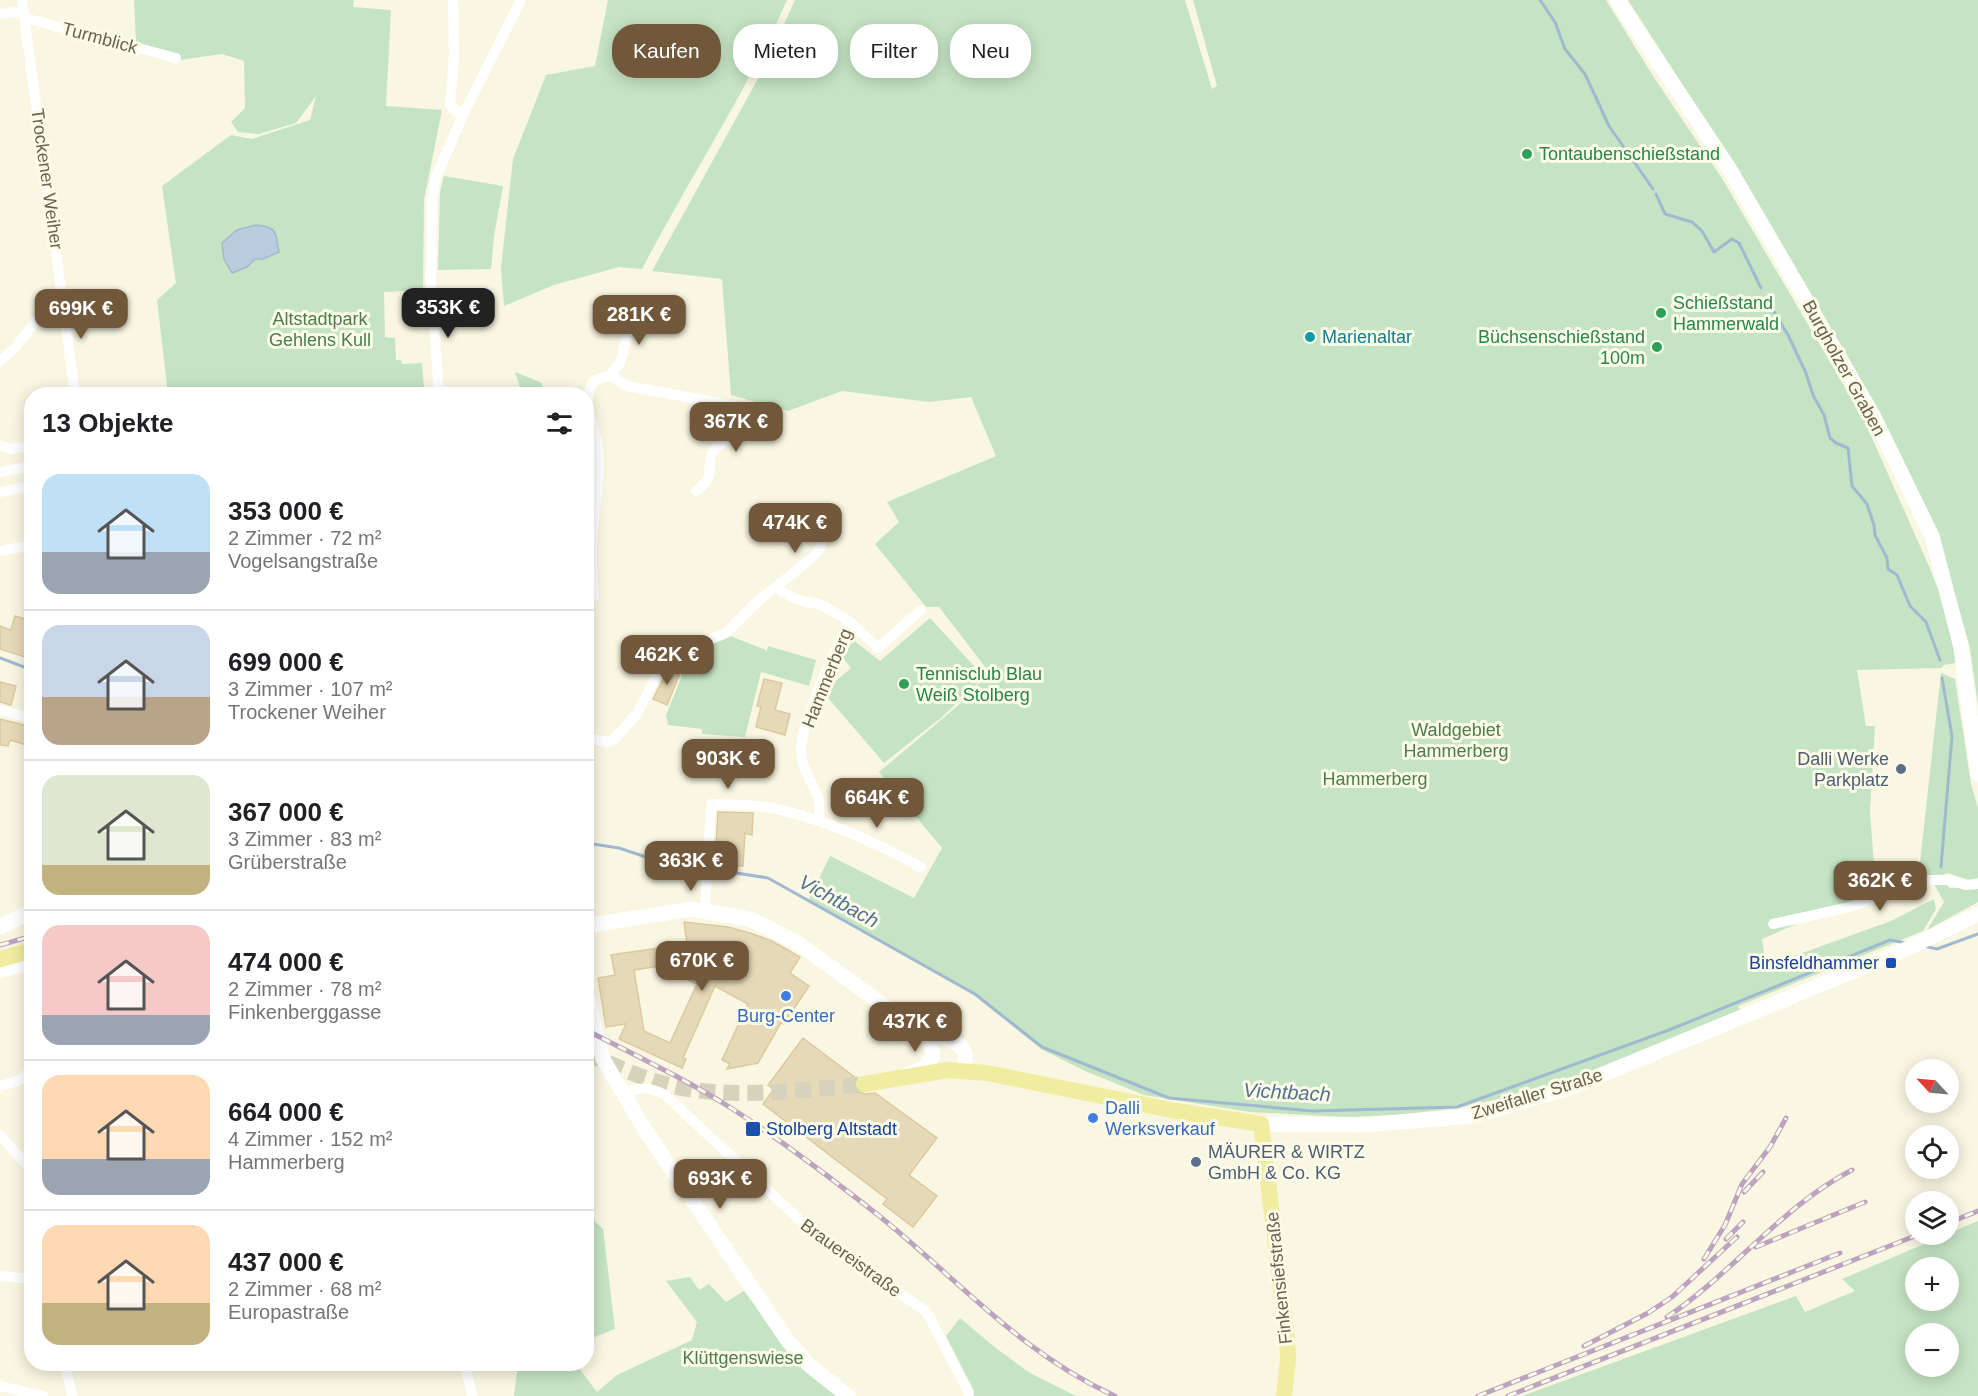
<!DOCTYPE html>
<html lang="de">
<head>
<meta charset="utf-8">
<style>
  :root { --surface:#fff; --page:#f2f2f2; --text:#202124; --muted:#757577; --line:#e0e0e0; --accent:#71583a }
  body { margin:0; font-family:Arial,sans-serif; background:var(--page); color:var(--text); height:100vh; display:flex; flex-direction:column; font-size:22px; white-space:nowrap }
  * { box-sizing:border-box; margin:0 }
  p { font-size:20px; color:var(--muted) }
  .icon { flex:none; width:33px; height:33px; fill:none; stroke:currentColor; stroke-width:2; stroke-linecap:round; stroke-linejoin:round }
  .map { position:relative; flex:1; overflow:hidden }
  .sheet { position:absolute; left:24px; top:387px; width:570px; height:984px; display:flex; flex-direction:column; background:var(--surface); border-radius:24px; box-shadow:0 3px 15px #0003 }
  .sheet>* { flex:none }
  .banner { position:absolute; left:612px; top:24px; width:570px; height:54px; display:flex; gap:12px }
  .needle { width:39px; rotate:296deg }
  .controls { position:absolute; left:1905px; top:1059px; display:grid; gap:12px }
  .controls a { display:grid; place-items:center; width:54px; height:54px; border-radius:50%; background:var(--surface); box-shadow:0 3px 15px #0003; font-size:30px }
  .price { position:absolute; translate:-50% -51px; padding:0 14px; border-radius:12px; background:var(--accent); color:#fff; font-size:20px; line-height:39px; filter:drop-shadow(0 2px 3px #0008) }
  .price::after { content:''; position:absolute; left:50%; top:36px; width:18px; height:14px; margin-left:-9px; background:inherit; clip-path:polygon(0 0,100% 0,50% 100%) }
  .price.active { background:#222; color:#fff }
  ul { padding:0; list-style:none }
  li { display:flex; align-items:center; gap:18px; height:150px; padding:0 18px }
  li+li { border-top:2px solid var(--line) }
  li span { display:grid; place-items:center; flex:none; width:168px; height:120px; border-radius:18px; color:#555 }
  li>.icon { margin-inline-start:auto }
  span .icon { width:72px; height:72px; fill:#fffc; stroke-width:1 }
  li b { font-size:26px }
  h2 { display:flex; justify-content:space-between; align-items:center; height:72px; padding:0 18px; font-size:26px }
  .pill { padding:0 21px; border-radius:24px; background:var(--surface); box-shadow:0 3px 15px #0003; font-size:21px; line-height:54px }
  .pill.active { background:var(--accent); color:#fff }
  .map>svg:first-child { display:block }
  .green { fill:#c5e4c3; fill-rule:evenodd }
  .water { fill:#b9cddf; stroke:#a1b9d0; stroke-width:1.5 }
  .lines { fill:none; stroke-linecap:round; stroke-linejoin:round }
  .stream { stroke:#a1b9d0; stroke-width:3 }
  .building { fill:#e6d9b8; stroke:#dbca9f; stroke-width:1.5; fill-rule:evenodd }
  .primary-tunnel { stroke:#d6d2bc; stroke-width:16; stroke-dasharray:16 8; stroke-linecap:butt }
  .street { stroke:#fff; stroke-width:10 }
  .secondary { stroke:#fff; stroke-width:15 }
  .primary { stroke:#f0eda1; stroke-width:16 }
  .rail-casing { stroke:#bca3c0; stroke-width:5 }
  .rail { stroke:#fcfbe8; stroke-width:3; stroke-dasharray:9; stroke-linecap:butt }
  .leisure-dot { fill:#2e9e5b; stroke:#fcfbe8; stroke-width:2 }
  .culture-dot { fill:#0f9aa8; stroke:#fcfbe8; stroke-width:2 }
  .service-dot { fill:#5c6f8a; stroke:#fcfbe8; stroke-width:2 }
  .transit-dot { fill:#1a4fb4; stroke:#fcfbe8; stroke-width:2 }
  .shop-dot { fill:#3f7fe0; stroke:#fcfbe8; stroke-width:2 }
  .labels { text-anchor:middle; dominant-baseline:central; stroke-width:6; stroke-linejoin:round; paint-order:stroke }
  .street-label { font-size:18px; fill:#6d634c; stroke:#fcfbe8 }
  .leisure-label { font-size:18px; fill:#27864d; stroke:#fcfbe8; text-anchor:start }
  .park-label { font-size:18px; fill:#4b7d4d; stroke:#fcfbe8 }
  .culture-label { font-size:18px; fill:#0d838f; stroke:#fcfbe8; text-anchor:start }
  .service-label { font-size:18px; fill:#4e5e75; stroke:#fcfbe8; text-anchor:end }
  .transit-label { font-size:18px; fill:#164399; stroke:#fcfbe8; text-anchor:end }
  .shop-label { font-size:18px; fill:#366cbe; stroke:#fcfbe8 }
  .water-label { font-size:20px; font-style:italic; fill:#527292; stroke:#fcfbe8 }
</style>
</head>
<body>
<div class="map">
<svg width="1978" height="1396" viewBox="0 0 1978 1396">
  <rect width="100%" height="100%" fill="#f9f7e2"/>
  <g class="green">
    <polygon points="134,0 354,0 353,7 391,10 386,106 442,110 424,200 423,290 384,292 385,337 395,338 396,360 401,360 402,364 422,363 424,388 434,388 434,394 168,394 157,300 176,283 162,186 231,135 252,139 310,120 316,96 296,123 259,134 238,132 231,122 245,108 244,61 222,54 180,60 136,43"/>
    <path d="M 608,0 L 787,0 C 746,93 689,179 642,269 L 619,267 L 554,285 L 504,306 L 501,268 L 513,159 L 546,75 L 595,66 Z"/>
    <polygon points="795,0 1185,0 1212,89 1217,86 1193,0 1606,0 1653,76 1723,180 1864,420 1928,564 1946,609 1956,663 1944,665 1941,668 1857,670 1866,726 1875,726 1870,812 1875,878 1920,863 1941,673 1955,679 1971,784 1978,808 1978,878 1969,880 1948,873 1824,912 1762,939 1766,966 1891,921 1934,899 1936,909 1923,931 1738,1006 1740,1010 1576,1078 1513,1096 1457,1108 1398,1115 1345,1117 1250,1112 1144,1095 1085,1071 1041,1049 975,996 808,901 830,856 914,898 942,848 879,772 961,703 989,672 939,607 926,607 875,544 899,522 887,502 996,456 971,397 929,402 842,391 788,411 731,395 722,279 652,271 765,66"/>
    <polygon points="1628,0 1978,0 1978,705 1970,648 1939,537 1744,180"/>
    <polygon points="444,176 503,186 494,236 491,269 438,270 440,192"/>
    <polygon points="515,372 542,383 543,394 522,394"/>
    <polygon points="930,618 984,677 942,717 884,763 823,692 851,668 838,652 852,639 880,661"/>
    <polygon points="730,636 766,650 766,653 768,646 816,660 809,686 761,672 745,737 702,734 702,729 668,725 666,715 681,678 685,653"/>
    <polygon points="1933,882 1947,884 1949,888 1978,888 1978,902 1927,930 1944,902"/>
    <polygon points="586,1213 603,1229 615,1329 587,1340"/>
    <path d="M 1978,1221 L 1978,1396 L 1522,1396 L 1796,1296 L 1805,1312 L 1855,1291 L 1842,1279 ZM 1916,1268 L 1948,1268 L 1948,1300 L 1916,1300 ZM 1916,1334 L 1948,1334 L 1948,1366 L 1916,1366 Z"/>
    <polygon points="690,1277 699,1290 709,1284 726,1302 744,1291 807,1373 836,1396 514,1396 518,1364 576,1364 597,1392 617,1375 692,1340 697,1322 666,1281"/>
    <polygon points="960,1318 992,1345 1030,1373 1076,1396 973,1396 974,1391 946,1336"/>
  </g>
  <path class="water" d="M 256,225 C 279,227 275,233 279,252 L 263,259 L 255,259 L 247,267 L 232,273 L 224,259 L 222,243 L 237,230 Z"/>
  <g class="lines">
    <g class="stream">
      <polyline points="1540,0 1555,22 1565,49 1585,74 1609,126 1653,189"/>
      <polyline points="1656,194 1665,214 1692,222 1702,231 1714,252 1732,239 1739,243 1761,288"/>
      <polyline points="1767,300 1788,335 1806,373 1813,395 1824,415 1830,438 1836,443 1848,448 1852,486 1867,504 1874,525 1875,535 1887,558 1888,569 1897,575 1910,606 1926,622 1940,660"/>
      <polyline points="0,658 32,670"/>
      <polyline points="586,843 619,848 658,861 705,868"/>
      <polyline points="1941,867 1952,736 1942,678"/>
      <polyline points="711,869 768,878 975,994 1042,1047 1169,1098 1312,1111 1457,1107 1669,1030 1890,940 1906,943"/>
      <polyline points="1924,946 1937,949 1978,934"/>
    </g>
  </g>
  <g class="building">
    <polygon points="15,616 32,621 32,659 0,649 0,626 11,630"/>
    <polygon points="671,664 676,666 679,676 667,705 653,699"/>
    <polygon points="764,679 782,683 775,710 790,714 785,735 756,727 761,707 757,706"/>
    <polygon points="0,682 16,686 11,705 0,702"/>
    <polygon points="0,719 32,727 30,746 10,740 8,746 0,745"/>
    <polygon points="718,812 753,813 752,835 745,833 743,866 715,865"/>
    <path d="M 684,922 L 728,927 L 750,933 L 772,941 L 800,957 L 790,973 L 809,986 L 784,1024 L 781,1023 L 758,1063 L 727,1069 L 730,1064 L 722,1060 L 748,1004 L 715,986 L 683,1058 L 686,1059 L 682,1068 L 619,1039 L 626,1024 L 606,1027 L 598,978 L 615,975 L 611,955 L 687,944 ZM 674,964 L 670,972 L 697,984 L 670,1043 L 644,1031 L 634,970 Z"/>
    <polygon points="803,1038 856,1078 854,1085 856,1091 865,1094 875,1093 937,1138 909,1175 937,1196 913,1227 883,1204 887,1199 763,1104 774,1089 768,1085"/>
  </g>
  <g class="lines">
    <path class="primary-tunnel" d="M 586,1053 C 618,1068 660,1086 694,1090 C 751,1097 807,1090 864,1084"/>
    <g class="street">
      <polyline points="22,0 75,394"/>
      <polyline points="453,0 454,58 450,105 452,108 463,115"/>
      <polyline points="0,14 24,11"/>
      <polyline points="25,18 176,58"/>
      <polyline points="0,361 15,348 61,288"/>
      <path d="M 610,375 L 627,386 L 735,406 L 742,424 L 742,430 C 734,439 721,441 714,450 C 703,465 720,474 696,491"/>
      <polyline points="439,394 431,285 432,202 436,177 463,115 521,0"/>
      <polyline points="0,446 10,449 32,446"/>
      <polyline points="0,472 32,466"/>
      <polyline points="0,492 32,486"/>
      <polyline points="0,551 32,545"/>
      <polyline points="777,588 795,599 822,605 849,621 878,648 921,610"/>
      <path d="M 586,598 L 594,596 C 592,574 591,553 593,531 C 595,502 601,477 598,448 C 596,427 579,400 594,381 L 610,375 L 620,363 L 637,299"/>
      <polyline points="0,710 32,718"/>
      <polyline points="591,739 608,742 613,740 637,714 666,657 726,633 757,602 813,557 820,548 825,527"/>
      <path d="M 818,821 C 826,792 802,779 801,751 C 801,723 836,648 849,621"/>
      <path d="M 705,911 L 711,804 C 734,805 758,804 780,810 C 829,821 877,843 921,867"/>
      <polyline points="1773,924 1850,907 1929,880 1947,880 1966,885 1978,884"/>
      <polyline points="0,973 32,965"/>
      <polyline points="0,1086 18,1081 32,1070"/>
      <path d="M 624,1093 C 640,1087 648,1087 664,1094 L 803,1223 L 856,1264 L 926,1311 L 969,1393"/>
      <polyline points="0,1135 32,1171"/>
      <polyline points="0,1276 32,1279"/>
      <polyline points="65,1364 72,1396"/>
      <polyline points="465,1364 472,1396"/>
      <polyline points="0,1386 43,1396"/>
    </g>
    <g class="secondary">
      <polyline points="1617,0 1729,168 1873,415 1932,536 1961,647 1978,774"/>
      <path d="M 586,926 L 691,909 L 750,919 L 799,944 L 897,1015 L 960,1045 C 967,1055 967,1059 962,1070"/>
      <polyline points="0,927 32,911"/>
      <polyline points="586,991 603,1059 645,1130 788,1341 808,1364 848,1396"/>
      <polyline points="908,1074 925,1067 933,1055 931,1044 922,1028"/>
      <polyline points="1261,1124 1363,1125 1472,1116 1572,1087 1902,951 1978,914"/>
    </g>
    <g class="primary">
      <polyline points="0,959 32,950"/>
      <polyline points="864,1084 948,1070 987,1073 1176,1111 1261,1124 1287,1339 1288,1359 1284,1396"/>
    </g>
    <defs>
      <g id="rail">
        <polyline points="0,945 32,936"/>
        <path d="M 586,1030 C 635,1055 685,1079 731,1108 C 781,1140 831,1178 878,1215 C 958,1279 1019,1352 1115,1396"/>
        <polyline points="1744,1192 1763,1172"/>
        <polyline points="1948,1223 1978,1211"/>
        <polyline points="1726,1239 1743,1222"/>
        <polyline points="1756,1247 1865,1202"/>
        <polyline points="1704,1259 1725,1225 1742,1184 1770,1147 1786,1118"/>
        <path d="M 1667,1317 C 1733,1273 1781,1207 1852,1170"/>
        <polyline points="1584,1346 1648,1313 1672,1297 1737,1237"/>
        <polyline points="1478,1396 1840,1253"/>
        <polyline points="1508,1396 1920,1234"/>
      </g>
    </defs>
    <use href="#rail" class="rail-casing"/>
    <use href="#rail" class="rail"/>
  </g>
  <g class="leisure-dot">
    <circle cx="1527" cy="154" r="6"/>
    <circle cx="1661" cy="313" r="6"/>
    <circle cx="1657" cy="347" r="6"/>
    <circle cx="904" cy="684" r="6"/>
  </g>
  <circle class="culture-dot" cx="1310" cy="337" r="6"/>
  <g class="service-dot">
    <circle cx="1901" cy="769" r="6"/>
    <circle cx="1196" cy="1162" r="6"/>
  </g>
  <g class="transit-dot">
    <rect x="1885" y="957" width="12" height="12" rx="3"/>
    <rect x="745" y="1121" width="16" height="16" rx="3"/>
  </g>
  <g class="shop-dot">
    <circle cx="786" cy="996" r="6"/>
    <circle cx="1093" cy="1118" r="6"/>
  </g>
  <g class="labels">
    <g class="street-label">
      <text transform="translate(100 38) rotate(15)">Turmblick</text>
      <text transform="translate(47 179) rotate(82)">Trockener Weiher</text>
      <text transform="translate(1844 368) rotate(61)">Burgholzer Graben</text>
      <text transform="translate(827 678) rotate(-68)">Hammerberg</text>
      <text transform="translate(1537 1094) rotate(-17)">Zweifaller Straße</text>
      <text transform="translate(851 1258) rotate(36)">Brauereistraße</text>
      <text transform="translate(1279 1278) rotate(-96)">Finkensiefstraße</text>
    </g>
    <g class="leisure-label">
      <text x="1539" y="154">Tontaubenschießstand</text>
      <text x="1673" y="303">Schießstand<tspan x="1673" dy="21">Hammerwald</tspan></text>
      <text x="1645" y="337" text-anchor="end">Büchsenschießstand<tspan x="1645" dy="21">100m</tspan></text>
      <text x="916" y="674">Tennisclub Blau<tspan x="916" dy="21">Weiß Stolberg</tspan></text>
    </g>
    <g class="park-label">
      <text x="320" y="319">Altstadtpark<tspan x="320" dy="21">Gehlens Kull</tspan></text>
      <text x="1456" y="730">Waldgebiet<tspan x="1456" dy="21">Hammerberg</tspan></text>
      <text x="1375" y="779">Hammerberg</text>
      <text x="743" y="1358">Klüttgenswiese</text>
    </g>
    <g class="culture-label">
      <text x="1322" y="337">Marienaltar</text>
    </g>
    <g class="service-label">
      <text x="1889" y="759">Dalli Werke<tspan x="1889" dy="21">Parkplatz</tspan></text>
      <text x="1208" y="1152" text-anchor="start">MÄURER &amp; WIRTZ<tspan x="1208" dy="21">GmbH &amp; Co. KG</tspan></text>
    </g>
    <g class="transit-label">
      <text x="1879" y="963">Binsfeldhammer</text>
      <text x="766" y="1129" text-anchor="start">Stolberg Altstadt</text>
    </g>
    <g class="shop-label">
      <text x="786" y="1016">Burg-Center</text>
      <text x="1105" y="1108" text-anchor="start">Dalli<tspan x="1105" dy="21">Werksverkauf</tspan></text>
    </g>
    <g class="water-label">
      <text transform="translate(839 901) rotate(29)">Vichtbach</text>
      <text transform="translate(1287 1092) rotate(3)">Vichtbach</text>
    </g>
  </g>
</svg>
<div class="controls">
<a><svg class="needle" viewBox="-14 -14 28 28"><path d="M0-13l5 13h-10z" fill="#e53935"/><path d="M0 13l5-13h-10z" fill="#757577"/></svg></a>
<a><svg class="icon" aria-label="locate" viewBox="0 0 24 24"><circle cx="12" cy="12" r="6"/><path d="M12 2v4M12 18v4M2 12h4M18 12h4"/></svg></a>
<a><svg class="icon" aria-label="layers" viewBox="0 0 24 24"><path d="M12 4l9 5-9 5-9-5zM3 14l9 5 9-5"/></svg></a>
<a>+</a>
<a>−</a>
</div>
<b class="price active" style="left:448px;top:339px">353K €</b>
<b class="price" style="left:81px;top:340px">699K €</b>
<b class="price" style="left:639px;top:346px">281K €</b>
<b class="price" style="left:736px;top:453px">367K €</b>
<b class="price" style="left:795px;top:554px">474K €</b>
<b class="price" style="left:667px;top:686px">462K €</b>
<b class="price" style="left:728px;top:790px">903K €</b>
<b class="price" style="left:877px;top:829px">664K €</b>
<b class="price" style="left:691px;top:892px">363K €</b>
<b class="price" style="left:1880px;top:912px">362K €</b>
<b class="price" style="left:702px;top:992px">670K €</b>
<b class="price" style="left:915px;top:1053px">437K €</b>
<b class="price" style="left:720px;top:1210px">693K €</b>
<div class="banner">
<a class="pill active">Kaufen</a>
<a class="pill">Mieten</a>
<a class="pill">Filter</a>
<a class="pill">Neu</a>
</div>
<section class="sheet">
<h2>13 Objekte<svg class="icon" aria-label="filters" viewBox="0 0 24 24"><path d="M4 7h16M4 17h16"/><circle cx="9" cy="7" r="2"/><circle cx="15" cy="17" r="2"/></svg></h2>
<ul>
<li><span style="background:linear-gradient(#bfe0f5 65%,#9aa5b1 0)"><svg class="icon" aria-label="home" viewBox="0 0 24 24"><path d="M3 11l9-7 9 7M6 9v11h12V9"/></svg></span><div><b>353 000 €</b><p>2 Zimmer · 72 m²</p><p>Vogelsangstraße</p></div></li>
<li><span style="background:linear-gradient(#c9d6e8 60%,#b9a48a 0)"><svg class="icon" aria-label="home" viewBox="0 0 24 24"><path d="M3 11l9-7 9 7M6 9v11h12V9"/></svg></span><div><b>699 000 €</b><p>3 Zimmer · 107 m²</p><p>Trockener Weiher</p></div></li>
<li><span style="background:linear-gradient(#dfe7d0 75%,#c2b280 0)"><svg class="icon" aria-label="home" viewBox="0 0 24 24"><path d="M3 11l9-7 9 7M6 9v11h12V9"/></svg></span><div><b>367 000 €</b><p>3 Zimmer · 83 m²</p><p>Grüberstraße</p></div></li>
<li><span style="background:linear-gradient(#f6c9c9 75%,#9aa5b1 0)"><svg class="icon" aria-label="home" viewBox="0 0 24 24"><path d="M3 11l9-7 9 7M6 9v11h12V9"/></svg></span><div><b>474 000 €</b><p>2 Zimmer · 78 m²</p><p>Finkenberggasse</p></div></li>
<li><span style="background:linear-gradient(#ffd9b3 70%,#9aa5b1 0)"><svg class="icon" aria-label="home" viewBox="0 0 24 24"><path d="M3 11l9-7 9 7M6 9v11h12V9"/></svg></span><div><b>664 000 €</b><p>4 Zimmer · 152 m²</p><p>Hammerberg</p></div></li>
<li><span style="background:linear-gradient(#ffd9b3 65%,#c2b280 0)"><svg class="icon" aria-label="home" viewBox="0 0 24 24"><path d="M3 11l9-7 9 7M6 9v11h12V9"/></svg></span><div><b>437 000 €</b><p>2 Zimmer · 68 m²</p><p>Europastraße</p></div></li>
</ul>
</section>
</div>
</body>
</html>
